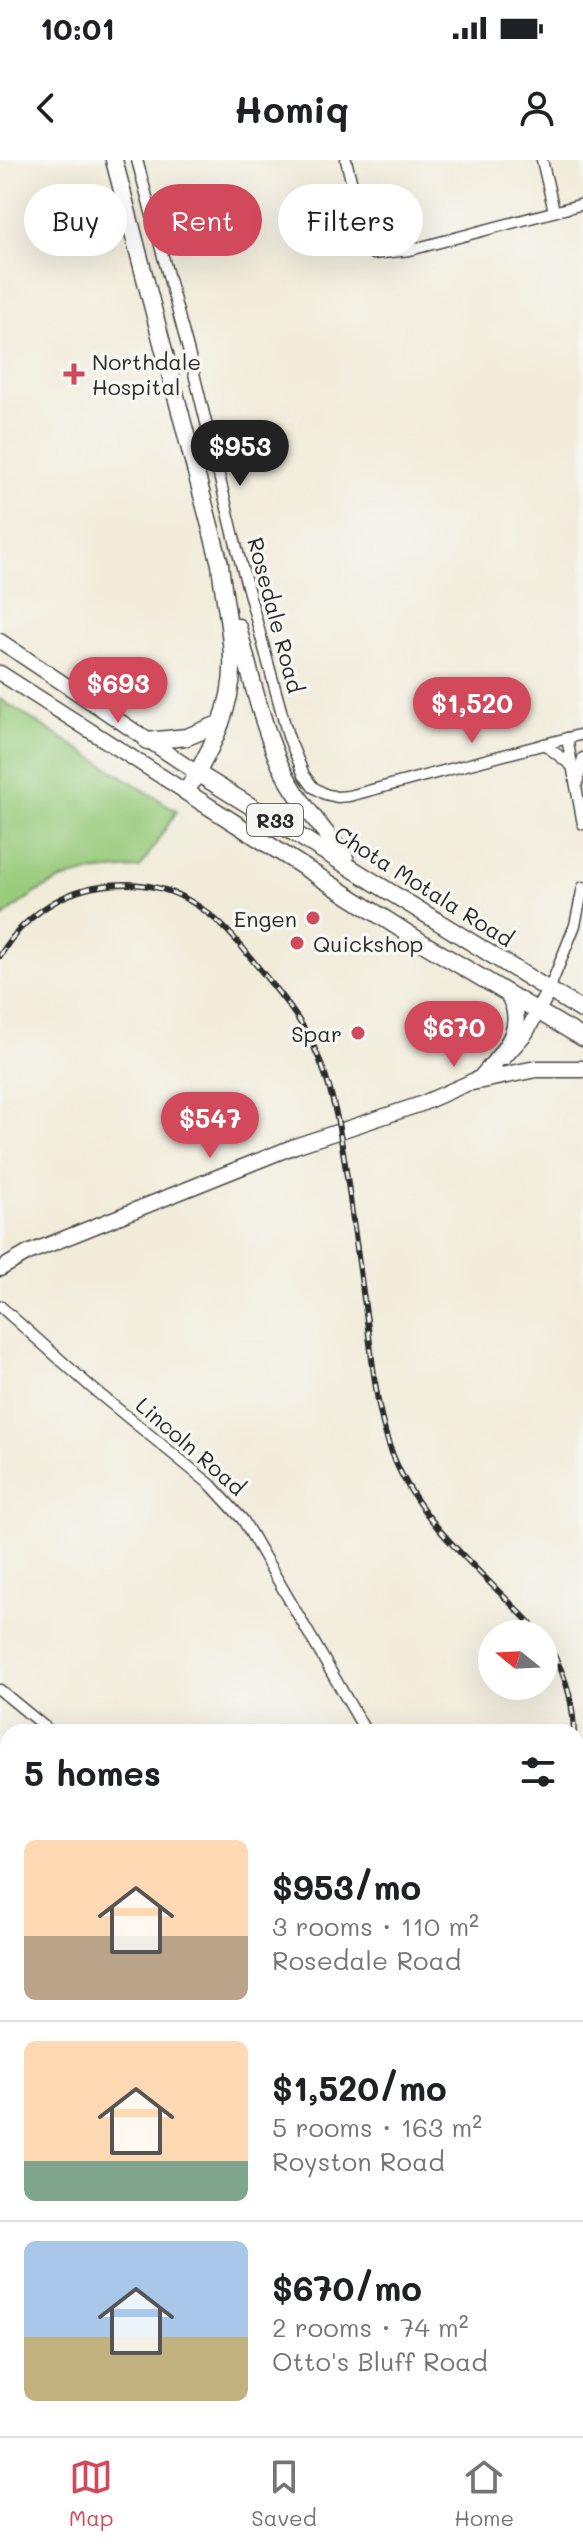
<!DOCTYPE html>
<html lang="en">
<head>
<meta charset="utf-8">
<style>
  :root { --surface:#fff; --page:#f2f2f2; --text:#202124; --muted:#757577; --line:#e0e0e0; --accent:#d1495b }
  body { margin:0; font-family:Mali,sans-serif; background:var(--page); color:var(--text); height:100vh; display:flex; flex-direction:column; font-size:30px; white-space:nowrap }
  * { box-sizing:border-box; margin:0 }
  p { font-size:26px; color:var(--muted) }
  .icon { flex:none; width:44px; height:44px; fill:none; stroke:currentColor; stroke-width:2; stroke-linecap:round; stroke-linejoin:round }
  .map { position:relative; flex:1; overflow:hidden }
  .sheet { position:absolute; left:0px; top:1564px; width:584px; height:712px; display:flex; flex-direction:column; background:var(--surface); border-radius:24px 24px 0 0; box-shadow:0 8px 32px #0002 }
  .sheet>* { flex:none }
  .hud { position:absolute; left:24px; top:24px; width:536px; height:72px; display:flex; gap:16px }
  .needle { width:52px; rotate:288deg }
  .controls { position:absolute; left:478px; top:1460px; display:grid; gap:16px }
  .controls a { display:grid; place-items:center; width:80px; height:80px; border-radius:50%; background:var(--surface); box-shadow:0 8px 32px #0002; font-size:40px }
  .price { position:absolute; translate:-50% -68px; padding:0 18px; border-radius:28px; background:var(--accent); color:#fff; font-size:26px; line-height:52px; filter:drop-shadow(0 2px 4px #0008) }
  .price::after { content:''; position:absolute; left:50%; top:48px; width:24px; height:18px; margin-left:-12px; background:inherit; clip-path:polygon(0 0,100% 0,50% 100%) }
  .price.selected { background:#222; color:#fff }
  ul { padding:0; list-style:none }
  li { display:flex; align-items:center; gap:24px; height:200px; padding:0 24px }
  li+li { border-top:2px solid var(--line) }
  li span { display:grid; place-items:center; flex:none; width:224px; height:160px; border-radius:12px; color:#555 }
  li>.icon { margin-inline-start:auto }
  span .icon { width:96px; height:96px; fill:#fffc; stroke-width:1 }
  li b { font-size:34px }
  h2 { display:flex; justify-content:space-between; align-items:center; height:96px; padding:0 24px; font-size:34px }
  .chip { padding:0 28px; border-radius:36px; background:var(--surface); box-shadow:0 8px 32px #0002; font-size:28px; line-height:72px }
  .chip.selected { background:var(--accent); color:#fff }
  .status { display:flex; justify-content:space-between; align-items:center; height:56px; padding:0 40px; background:var(--surface); direction:ltr }
  .status svg { height:22px; fill:currentColor }
  header { display:flex; justify-content:space-between; align-items:center; height:104px; padding:0 24px; background:var(--surface); font-size:36px; font-weight:700 }
  .dock { display:flex; justify-content:space-around; align-items:center; height:112px; border-top:2px solid var(--line); background:var(--surface); font-size:22px; color:var(--muted) }
  .dock a { display:grid; justify-items:center; gap:4px }
  .dock .selected { color:var(--accent) }
  .map>svg:first-child { display:block }
  .green { fill:#98cb7c; stroke:#627b54; stroke-width:2 }
  .lines { fill:none; stroke-linecap:round; stroke-linejoin:round }
  .street-casing { stroke:#494845; stroke-width:13 }
  .secondary-casing { stroke:#494845; stroke-width:17 }
  .primary-casing { stroke:#494845; stroke-width:19 }
  .street { stroke:#fff; stroke-width:10 }
  .secondary { stroke:#fff; stroke-width:14 }
  .primary { stroke:#fff; stroke-width:16 }
  .rail-casing { stroke:#2b2b2b; stroke-width:6 }
  .rail { stroke:#f6f6f2; stroke-width:3; stroke-dasharray:9; stroke-linecap:butt }
  .poi-dot { fill:#d1495b; stroke:#f6f6f2; stroke-width:3 }
  .labels { text-anchor:middle; dominant-baseline:central; stroke-width:7; stroke-linejoin:round; paint-order:stroke }
  .shield { fill:#f6f6f2; stroke:#686867; stroke-width:2 }
  .shield-label { font-size:20px; font-weight:bold; fill:#2b2b2b }
  .poi-label { font-size:22px; fill:#2b2b2b; stroke:#f6f6f2; text-anchor:start }
  .street-label { font-size:22px; fill:#2b2b2b; stroke:#f6f6f2 }
</style>
</head>
<body>
<div class="status"><b>10:01</b><svg viewBox="0 0 49 12"><path d="M0 12V9h3v3zM5 12V6h3v6zM10 12V3h3v9zM15 12V0h3v12zM26 1h20v11H26zM47 4h2v5h-2z"/></svg></div>
<header><svg class="icon" aria-label="back" viewBox="0 0 24 24"><path d="M15 5l-7 7 7 7"/></svg>Homiq<svg class="icon" aria-label="person" viewBox="0 0 24 24"><circle cx="12" cy="8" r="4"/><path d="M4 21q1-7 8-7t8 7"/></svg></header>
<div class="map">
<svg width="583" height="2276" viewBox="0 0 583 2276">
  <rect width="100%" height="100%" fill="#f6f6f2"/>
  <filter id="ink" filterUnits="userSpaceOnUse"><feTurbulence type="fractalNoise" baseFrequency=".0125" numOctaves="2"/><feDisplacementMap in="SourceGraphic" scale="16" xChannelSelector="R" yChannelSelector="G"/><feConvolveMatrix kernelMatrix="1 2 1 2 8 2 1 2 1" color-interpolation-filters="sRGB"/></filter>
  <filter id="wash" filterUnits="userSpaceOnUse"><feTurbulence type="fractalNoise" baseFrequency=".006" numOctaves="4" result="noise"/><feDisplacementMap in="SourceGraphic" scale="32" xChannelSelector="R" yChannelSelector="G"/><feGaussianBlur stdDeviation="1.8" result="paint"/><feColorMatrix in="noise" values="0 0 0 0 0 0 0 0 0 0 0 0 0 0 0 0 0 1.4 0 .05"/><feComposite in="paint" operator="in"/></filter>
  <g filter="url(#wash)">
    <rect width="100%" height="100%" fill="#f1ecda"/>
    <path class="green" d="M 0,539 L 177,651 L 140,708 C 76,711 49,717 0,760 Z"/>
  </g>
  <g filter="url(#ink)">
    <g class="lines">
      <defs>
        <g id="street">
          <polyline points="137,0 189,193 237,389 288,576 304,615 313,627 325,634 337,637 349,636 583,574"/>
          <polyline points="346,0 367,86 373,94 410,90 583,44"/>
          <polyline points="542,0 554,51"/>
          <polyline points="567,578 583,664"/>
          <polyline points="544,584 572,606"/>
          <polyline points="577,624 583,598"/>
          <polyline points="549,830 575,765 583,727"/>
          <polyline points="0,1146 92,1228 211,1325 243,1360 366,1572"/>
          <polyline points="0,1530 51,1572"/>
          <polyline points="8,1668 8,1682"/>
          <polyline points="0,1775 8,1776"/>
          <polyline points="0,1825 8,1826"/>
          <polyline points="576,1913 583,1909"/>
          <polyline points="0,1916 8,1918"/>
          <polyline points="0,2051 8,2021"/>
          <polyline points="0,2118 8,2121"/>
          <polyline points="576,2182 583,2178"/>
          <polyline points="231,2268 240,2276"/>
          <polyline points="441,2268 451,2276"/>
          <polyline points="163,2276 171,2268"/>
        </g>
        <g id="secondary">
          <polyline points="0,481 197,613"/>
          <polyline points="0,513 186,632"/>
          <polyline points="504,898 526,873 549,830"/>
          <polyline points="0,1109 28,1093 295,986 421,944 482,917"/>
        </g>
        <g id="primary">
          <path d="M 114,0 L 220,404 C 223,435 231,466 232,497 C 235,546 210,592 186,632 L 426,785 L 583,878"/>
          <path d="M 238,467 C 250,513 261,561 280,605 C 296,638 322,668 345,697"/>
          <polyline points="147,581 187,577 221,563"/>
          <polyline points="197,613 583,851"/>
          <path d="M 481,918 C 503,892 529,868 508,834"/>
          <polyline points="472,922 536,909 583,909"/>
        </g>
      </defs>
      <use href="#street" class="street-casing"/>
      <use href="#secondary" class="secondary-casing"/>
      <use href="#primary" class="primary-casing"/>
      <use href="#street" class="street"/>
      <use href="#secondary" class="secondary"/>
      <use href="#primary" class="primary"/>
      <defs>
        <g id="rail">
          <path d="M 0,796 C 21,759 59,732 101,726 C 167,716 211,746 250,797 C 272,825 297,852 313,885 C 335,930 342,982 349,1031 C 355,1077 362,1123 368,1168 C 374,1212 377,1257 394,1298 C 423,1369 490,1418 540,1474"/>
          <path d="M 544,1480 C 564,1507 573,1538 574,1572"/>
          <polyline points="576,1697 583,1716"/>
        </g>
      </defs>
      <use href="#rail" class="rail-casing"/>
      <use href="#rail" class="rail"/>
    </g>
  </g>
  <g class="poi-dot">
    <path d="M70 202h8v8h8v8h-8v8h-8v-8h-8v-8h8z"/>
    <circle cx="313" cy="758" r="8"/>
    <circle cx="297" cy="783" r="8"/>
    <circle cx="358" cy="873" r="8"/>
  </g>
  <g class="labels">
    <rect class="shield" x="247" y="644" width="56" height="32" rx="6"/>
    <g class="shield-label">
      <text x="275" y="660">R33</text>
    </g>
    <g class="poi-label">
      <text x="92" y="201">Northdale<tspan x="92" dy="25">Hospital</tspan></text>
      <text x="297" y="758" text-anchor="end">Engen</text>
      <text x="313" y="783">Quickshop</text>
      <text x="342" y="873" text-anchor="end">Spar</text>
    </g>
    <g class="street-label">
      <text transform="translate(276 455) rotate(75)">Rosedale Road</text>
      <text transform="translate(424 726) rotate(32)">Chota Motala Road</text>
      <text transform="translate(191 1286) rotate(41)">Lincoln Road</text>
    </g>
  </g>
</svg>
<div class="controls">
<a><svg class="needle" viewBox="-14 -14 28 28"><path d="M0-13l5 13h-10z" fill="#e53935"/><path d="M0 13l5-13h-10z" fill="#757577"/></svg></a>
</div>
<b class="price selected" style="left:240px;top:328px">$953</b>
<b class="price" style="left:118px;top:565px">$693</b>
<b class="price" style="left:472px;top:585px">$1,520</b>
<b class="price" style="left:454px;top:909px">$670</b>
<b class="price" style="left:210px;top:1000px">$547</b>
<div class="hud">
<a class="chip">Buy</a>
<a class="chip selected">Rent</a>
<a class="chip">Filters</a>
</div>
<section class="sheet">
<h2>5 homes<svg class="icon" aria-label="filters" viewBox="0 0 24 24"><path d="M4 7h16M4 17h16"/><circle cx="9" cy="7" r="2"/><circle cx="15" cy="17" r="2"/></svg></h2>
<ul>
<li><span style="background:linear-gradient(#ffd9b3 60%,#b9a48a 0)"><svg class="icon" aria-label="home" viewBox="0 0 24 24"><path d="M3 11l9-7 9 7M6 9v11h12V9"/></svg></span><div><b>$953/mo</b><p>3 rooms · 110 m²</p><p>Rosedale Road</p></div></li>
<li><span style="background:linear-gradient(#ffd9b3 75%,#7fa58c 0)"><svg class="icon" aria-label="home" viewBox="0 0 24 24"><path d="M3 11l9-7 9 7M6 9v11h12V9"/></svg></span><div><b>$1,520/mo</b><p>5 rooms · 163 m²</p><p>Royston Road</p></div></li>
<li><span style="background:linear-gradient(#a9c7e8 60%,#c2b280 0)"><svg class="icon" aria-label="home" viewBox="0 0 24 24"><path d="M3 11l9-7 9 7M6 9v11h12V9"/></svg></span><div><b>$670/mo</b><p>2 rooms · 74 m²</p><p>Otto's Bluff Road</p></div></li>
</ul>
</section>
</div>
<nav class="dock">
<a class="selected"><svg class="icon" aria-label="map" viewBox="0 0 24 24"><path d="M3 6l6-2 6 2 6-2v14l-6 2-6-2-6 2zM9 4v14M15 6v14"/></svg>Map</a>
<a><svg class="icon" aria-label="saved" viewBox="0 0 24 24"><path d="M7 4h10v16l-5-4-5 4z"/></svg>Saved</a>
<a><svg class="icon" aria-label="home" viewBox="0 0 24 24"><path d="M3 11l9-7 9 7M6 9v11h12V9"/></svg>Home</a>
</nav>
</body>
</html>
